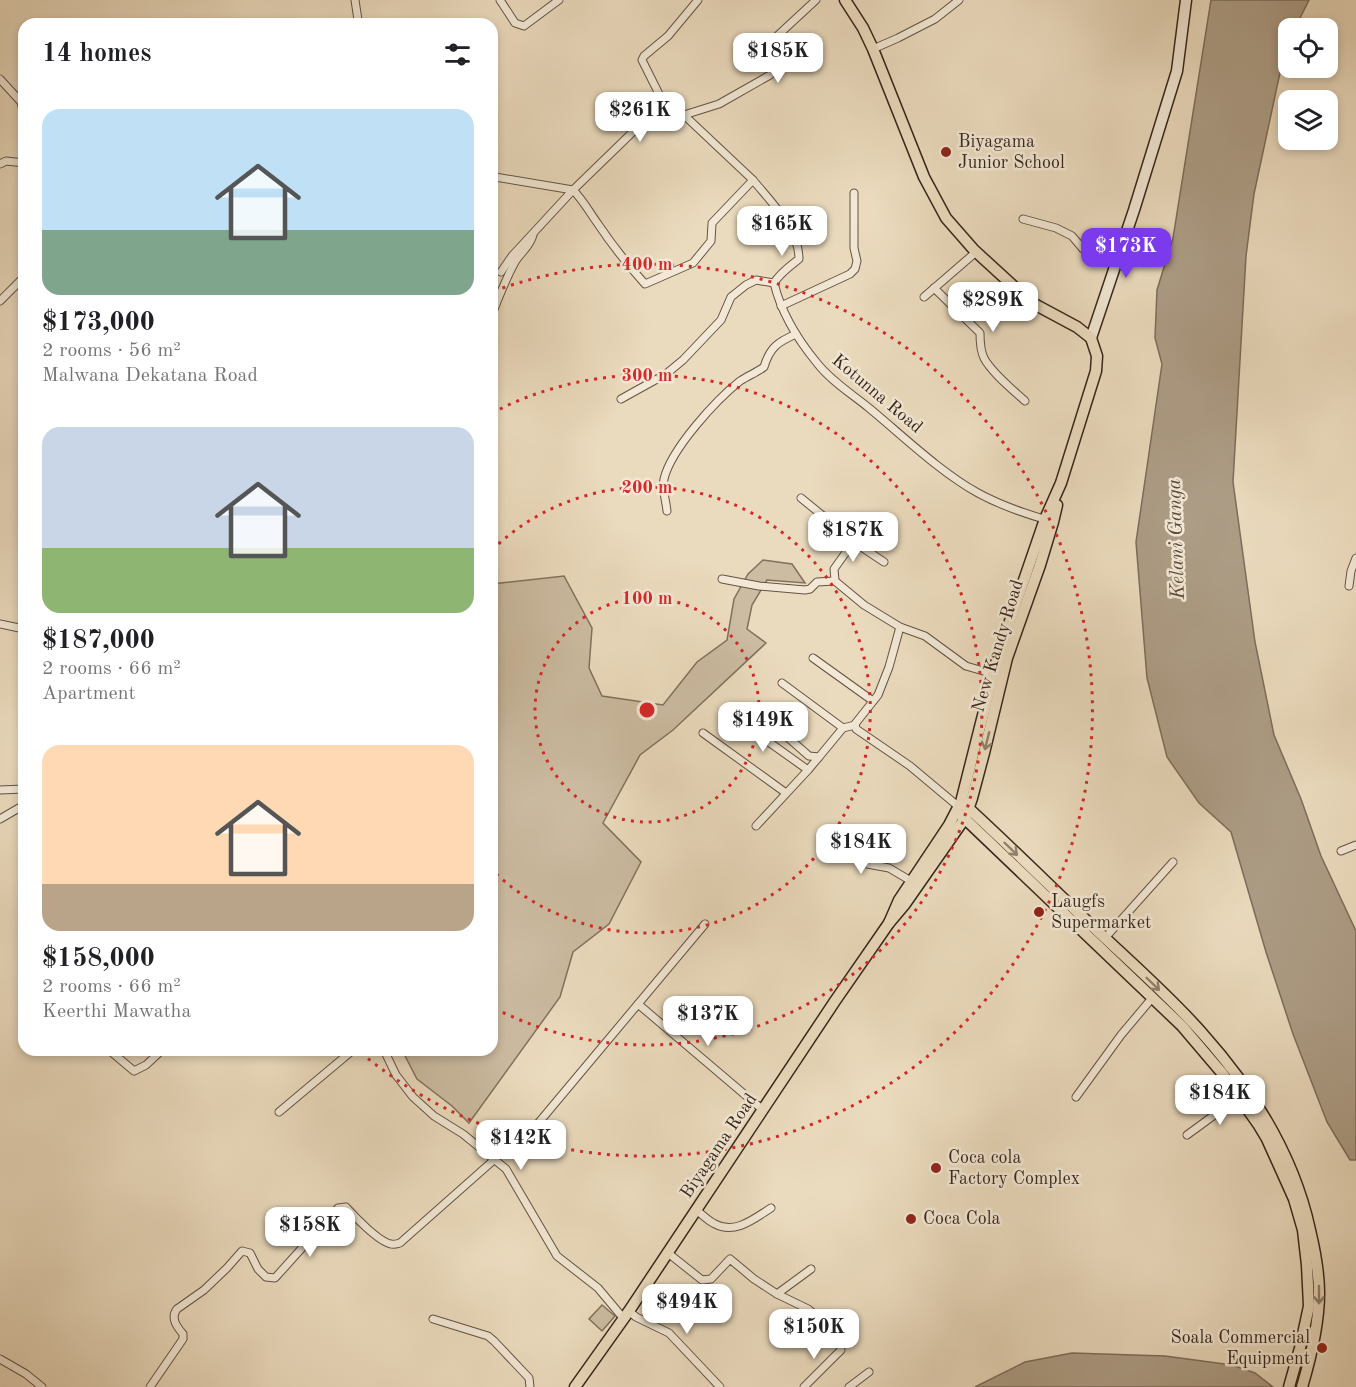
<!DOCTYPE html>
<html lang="en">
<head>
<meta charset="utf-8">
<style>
  :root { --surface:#fff; --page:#f6f6f6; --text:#202124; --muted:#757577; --accent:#7c3aed }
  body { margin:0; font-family:"Old Standard TT",serif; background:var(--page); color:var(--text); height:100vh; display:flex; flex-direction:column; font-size:22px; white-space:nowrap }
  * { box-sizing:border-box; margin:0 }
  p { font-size:20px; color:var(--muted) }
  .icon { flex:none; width:33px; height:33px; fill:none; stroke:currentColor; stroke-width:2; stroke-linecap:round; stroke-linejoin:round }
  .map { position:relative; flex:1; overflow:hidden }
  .side { position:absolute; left:18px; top:18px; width:480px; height:1038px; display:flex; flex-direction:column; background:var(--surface); border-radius:18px; box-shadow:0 3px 9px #0003 }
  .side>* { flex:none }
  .fabs { position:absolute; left:1278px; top:18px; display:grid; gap:12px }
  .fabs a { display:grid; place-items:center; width:60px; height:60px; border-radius:12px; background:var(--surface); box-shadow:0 3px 9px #0003; font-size:30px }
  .price { position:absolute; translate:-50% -51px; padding:0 14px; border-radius:12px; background:#fff; color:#222; font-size:20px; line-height:39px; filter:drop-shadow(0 2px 3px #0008) }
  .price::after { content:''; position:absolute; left:50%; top:36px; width:18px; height:14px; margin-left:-9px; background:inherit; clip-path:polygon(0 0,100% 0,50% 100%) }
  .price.active { background:var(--accent); color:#fff }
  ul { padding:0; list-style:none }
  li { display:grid; align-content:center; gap:12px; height:318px; padding:0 24px }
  li span { display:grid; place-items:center; height:186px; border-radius:18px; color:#555 }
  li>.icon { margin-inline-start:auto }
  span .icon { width:108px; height:108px; fill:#fffc; stroke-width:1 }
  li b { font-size:26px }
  h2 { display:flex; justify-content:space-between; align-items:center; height:72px; padding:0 24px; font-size:26px }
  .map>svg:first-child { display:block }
  .green { fill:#ccbca2; stroke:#81715e; stroke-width:1.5 }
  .water { fill:#ad9d86; stroke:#7d6d5b; stroke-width:1.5 }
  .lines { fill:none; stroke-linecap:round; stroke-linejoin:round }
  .minor-casing { stroke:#635343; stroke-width:9 }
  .secondary-casing { stroke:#36261a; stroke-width:13 }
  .primary-casing { stroke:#36261a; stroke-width:13 }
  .minor { stroke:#f2e8d5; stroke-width:7 }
  .secondary { stroke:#f2e8d5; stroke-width:10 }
  .primary { stroke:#ebdbbe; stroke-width:10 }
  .oneway { stroke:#90806c }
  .ring { fill:none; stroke:#d62828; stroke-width:3; stroke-dasharray:3 6 }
  .poi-dot { fill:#8f2418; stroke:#f2e8d5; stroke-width:2 }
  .labels { text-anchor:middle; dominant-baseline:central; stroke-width:5; stroke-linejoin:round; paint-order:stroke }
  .poi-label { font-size:18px; fill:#36261a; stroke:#f2e8d5; text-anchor:start }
  .street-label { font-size:18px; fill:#36261a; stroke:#f2e8d5 }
  .water-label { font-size:20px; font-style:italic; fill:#5a4a3a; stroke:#f2e8d5 }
  .centre { fill:#d62828; stroke:#f2e8d5; stroke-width:3 }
  .ring-label { font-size:18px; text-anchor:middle; font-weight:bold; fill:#d62828; stroke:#f2e8d5; stroke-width:5; stroke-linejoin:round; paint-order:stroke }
</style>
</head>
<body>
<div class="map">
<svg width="1356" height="1387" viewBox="0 0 1356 1387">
  <rect width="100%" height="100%" fill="#ebdbbe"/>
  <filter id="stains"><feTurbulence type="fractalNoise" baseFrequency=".00333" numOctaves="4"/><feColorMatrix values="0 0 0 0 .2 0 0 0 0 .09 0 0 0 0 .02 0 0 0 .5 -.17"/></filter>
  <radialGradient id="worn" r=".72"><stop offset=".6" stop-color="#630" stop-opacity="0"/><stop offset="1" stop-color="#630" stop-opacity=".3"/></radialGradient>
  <g class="green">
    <polygon points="763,560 792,564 805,583 767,580 752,605 747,629 766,643 673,730 640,755 603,823 641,862 609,924 573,952 560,997 469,1123 452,1106 417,1079 402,1050 492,1050 492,584 564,576 592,628 589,668 602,696 663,705 697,662 727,640 734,599 748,574"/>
    <polygon points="602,1305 615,1316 602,1331 589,1319"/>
  </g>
  <g class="water">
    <polygon points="1211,0 1309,0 1295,28 1288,28 1288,44 1284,54 1254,194 1246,256 1233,482 1255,642 1274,735 1301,799 1321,856 1356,931 1356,1160 1350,1160 1327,1122 1293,1034 1266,952 1231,832 1199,803 1167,757 1147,678 1136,542 1162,364 1155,338 1157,290 1173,238"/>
    <polygon points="1072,1353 1165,1356 1232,1365 1255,1373 1273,1387 975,1387 1025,1362"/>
  </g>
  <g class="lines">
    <defs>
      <g id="minor">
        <polyline points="355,0 358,20 361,24"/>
        <polyline points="500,0 515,23 524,26 559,0"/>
        <polyline points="873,49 898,38 935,19 959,0"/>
        <polyline points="0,79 21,102 24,114"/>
        <polyline points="671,111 684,115 753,180"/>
        <polyline points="684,115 719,104 770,75 788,59 776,37 816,0"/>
        <polyline points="0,164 6,161 24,163"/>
        <path d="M 492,178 L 495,177 L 573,190 C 583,200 590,213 598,224 C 612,245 628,265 645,284 L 693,263 L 711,241 L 712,223 L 753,180 C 771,202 799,229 799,259 C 790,266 780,273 774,283 C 781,312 798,340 817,363 C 831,381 852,394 869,408 C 903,436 940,472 978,493 C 1000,505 1023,513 1047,520"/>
        <polyline points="1023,219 1056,228 1072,236 1083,249 1117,260"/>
        <polyline points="501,272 512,256 573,190 641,124 656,112 671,111 659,94 642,60 644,56 668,36 698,0"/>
        <path d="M 934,288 L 980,333 C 980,341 980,350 984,358 C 991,372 1013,390 1025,401"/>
        <polyline points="924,297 976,252"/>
        <polyline points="0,301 24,277"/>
        <polyline points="781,306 850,274 855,269 857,261 854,248 854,193"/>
        <path d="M 492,314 C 499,297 506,278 515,262 C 521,252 530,247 533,235"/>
        <polyline points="621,399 666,374 683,360 721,320 731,297 746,285 756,280 774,283"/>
        <polyline points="801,498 860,546 884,562"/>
        <path d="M 667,511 C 666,501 662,489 664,479 C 671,449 716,400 740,381 C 748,376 757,372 764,367 C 770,347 778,342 796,334"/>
        <polyline points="722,579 759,586 805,590 810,589 817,582 835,581 864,605 900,627 925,636 966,666 997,675"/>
        <polyline points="835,581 834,569 854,541"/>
        <polyline points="1349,586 1351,571 1356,558"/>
        <polyline points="0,624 24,629"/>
        <polyline points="900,627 889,667 878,695 855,724 856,729 910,766 959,807"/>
        <polyline points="813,658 873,701"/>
        <polyline points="782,683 843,728 855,725"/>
        <polyline points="761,714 809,756 819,757 843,728"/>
        <polyline points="731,715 808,770"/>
        <polyline points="703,733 786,793"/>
        <polyline points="24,775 24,777"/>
        <polyline points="0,790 24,789"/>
        <polyline points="0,819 24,805"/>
        <polyline points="756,826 808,770 819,757"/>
        <polyline points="830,839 862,863 889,868 911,881"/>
        <polyline points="1341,851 1356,845"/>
        <polyline points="1105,938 1173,862"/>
        <polyline points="638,1004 763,1110"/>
        <polyline points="109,1050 134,1071 146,1065 162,1050"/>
        <polyline points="384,1050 396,1075 413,1097 434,1116 463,1134 506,1169 557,1256 598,1288 624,1319"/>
        <polyline points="1076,1097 1121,1035 1153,997"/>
        <polyline points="279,1112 353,1050"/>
        <polyline points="1187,1135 1239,1097"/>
        <polyline points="520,1145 705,924"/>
        <path d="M 696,1210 C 702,1214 708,1221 715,1224 C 735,1235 755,1218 771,1208"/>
        <polyline points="668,1253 702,1280 711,1279 730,1259 754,1279 777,1294 808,1309 814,1314 825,1332"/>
        <polyline points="777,1294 811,1269"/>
        <polyline points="629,1311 636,1317 669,1333 720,1387"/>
        <polyline points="433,1319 488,1336 494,1341 529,1378 530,1387"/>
        <polyline points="0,1359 26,1374 42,1387"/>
        <path d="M 150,1387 L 183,1339 L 183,1334 C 177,1327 170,1318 177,1309 L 204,1290 L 227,1268 L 242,1251 L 250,1253 L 258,1269 L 266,1277 L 275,1278 L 338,1208 L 346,1207 C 355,1217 379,1242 391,1244 C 395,1245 396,1244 400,1243 L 495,1159"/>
        <polyline points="804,1387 841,1350"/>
        <polyline points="849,1387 869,1372"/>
      </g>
      <polyline id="secondary" points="1091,338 1134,210 1177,71 1186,0"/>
      <g id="primary">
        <polyline points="845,0 863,28 873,49 924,177 946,218 974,250 1022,294 1036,305 1077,327 1091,338 1097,356 1096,371 1061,483 1045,519 998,656 961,802 949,825 899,900 889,923"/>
        <path d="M 966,806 C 1013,849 1058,894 1105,938 C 1138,969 1172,999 1202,1033 C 1253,1090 1294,1156 1310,1230 C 1315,1251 1319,1272 1319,1293 C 1319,1325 1311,1357 1302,1387"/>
        <polyline points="961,815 1182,1026 1222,1073 1258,1124 1267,1139 1294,1199 1303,1230 1307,1265 1309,1306 1300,1348 1289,1387"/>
        <polyline points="575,1387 629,1311 835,1001 889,923 905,904 965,818 972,798 984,753 1007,658 1040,565 1053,522 1057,505"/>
      </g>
    </defs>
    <use href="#minor" class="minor-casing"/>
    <use href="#secondary" class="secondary-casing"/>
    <use href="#primary" class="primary-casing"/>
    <use href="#minor" class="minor"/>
    <use href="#secondary" class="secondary"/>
    <use href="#primary" class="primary"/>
  </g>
  <defs><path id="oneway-shaft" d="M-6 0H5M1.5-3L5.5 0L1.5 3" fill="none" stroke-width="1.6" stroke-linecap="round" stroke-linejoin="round" transform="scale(1.5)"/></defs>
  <g class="oneway">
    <use href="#oneway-shaft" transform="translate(987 741) rotate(104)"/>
    <use href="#oneway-shaft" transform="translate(1011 849) rotate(44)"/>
    <use href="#oneway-shaft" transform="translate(1153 984) rotate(44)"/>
    <use href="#oneway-shaft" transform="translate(1319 1295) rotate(90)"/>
  </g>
  <g class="ring">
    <circle cx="647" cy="710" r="112"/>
    <path d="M492 550A223 223 0 1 1 492 870"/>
    <path d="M492 413A335 335 0 1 1 492 1007"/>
    <path d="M494 291A446 446 0 1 1 360 1052"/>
  </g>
  <g class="poi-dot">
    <circle cx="946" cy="152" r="6"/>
    <circle cx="1039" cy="912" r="6"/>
    <circle cx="936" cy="1168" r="6"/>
    <circle cx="911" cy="1219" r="6"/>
    <circle cx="1322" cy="1348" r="6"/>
  </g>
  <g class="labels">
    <g class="poi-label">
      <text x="958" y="142">Biyagama<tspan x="958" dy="21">Junior School</tspan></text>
      <text x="1051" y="902">Laugfs<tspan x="1051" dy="21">Supermarket</tspan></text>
      <text x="948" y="1158">Coca cola<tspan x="948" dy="21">Factory Complex</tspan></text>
      <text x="923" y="1219">Coca Cola</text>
      <text x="1310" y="1338" text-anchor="end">Soala Commercial<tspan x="1310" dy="21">Equipment</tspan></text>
    </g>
    <g class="street-label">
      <text transform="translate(877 394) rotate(40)">Kotunna Road</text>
      <text transform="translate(998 646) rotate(-73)">New Kandy Road</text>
      <text transform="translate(719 1146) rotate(-56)">Biyagama Road</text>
    </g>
    <g class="water-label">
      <text transform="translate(1177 539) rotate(-92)">Kelani Ganga</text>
    </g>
  </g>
  <circle cx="647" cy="710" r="9" class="centre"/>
  <g class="ring-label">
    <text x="647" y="270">400 m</text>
    <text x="647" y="381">300 m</text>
    <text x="647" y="493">200 m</text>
    <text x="647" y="604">100 m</text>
  </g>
  <rect width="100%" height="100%" filter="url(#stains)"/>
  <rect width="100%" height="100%" fill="url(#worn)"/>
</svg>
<div class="fabs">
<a><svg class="icon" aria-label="locate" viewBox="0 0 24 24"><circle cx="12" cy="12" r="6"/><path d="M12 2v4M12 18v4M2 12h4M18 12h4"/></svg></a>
<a><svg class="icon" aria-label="layers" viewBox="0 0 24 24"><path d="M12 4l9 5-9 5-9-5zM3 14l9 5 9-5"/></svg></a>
</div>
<b class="price" style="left:778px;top:84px">$185K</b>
<b class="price" style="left:640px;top:143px">$261K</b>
<b class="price" style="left:782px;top:257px">$165K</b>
<b class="price active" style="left:1126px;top:279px">$173K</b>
<b class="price" style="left:993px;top:333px">$289K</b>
<b class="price" style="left:853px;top:563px">$187K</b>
<b class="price" style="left:763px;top:753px">$149K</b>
<b class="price" style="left:861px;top:875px">$184K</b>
<b class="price" style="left:708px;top:1047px">$137K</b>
<b class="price" style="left:1220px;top:1126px">$184K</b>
<b class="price" style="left:521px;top:1171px">$142K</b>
<b class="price" style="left:310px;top:1258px">$158K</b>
<b class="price" style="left:687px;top:1335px">$494K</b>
<b class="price" style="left:814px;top:1360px">$150K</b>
<section class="side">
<h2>14 homes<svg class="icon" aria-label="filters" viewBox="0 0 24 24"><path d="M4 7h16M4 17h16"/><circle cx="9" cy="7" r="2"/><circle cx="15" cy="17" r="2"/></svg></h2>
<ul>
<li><span style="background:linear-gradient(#bfe0f5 65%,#7fa58c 0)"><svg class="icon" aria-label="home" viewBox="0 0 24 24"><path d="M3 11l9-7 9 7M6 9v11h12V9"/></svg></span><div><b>$173,000</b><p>2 rooms · 56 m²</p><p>Malwana Dekatana Road</p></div></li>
<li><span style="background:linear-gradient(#c9d6e8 65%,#8fb573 0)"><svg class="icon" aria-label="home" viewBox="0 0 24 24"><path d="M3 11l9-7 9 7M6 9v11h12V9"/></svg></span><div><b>$187,000</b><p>2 rooms · 66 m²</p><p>Apartment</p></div></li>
<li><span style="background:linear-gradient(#ffd9b3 75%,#b9a48a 0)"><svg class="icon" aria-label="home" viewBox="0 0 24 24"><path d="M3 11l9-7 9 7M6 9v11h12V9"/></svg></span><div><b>$158,000</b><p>2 rooms · 66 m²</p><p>Keerthi Mawatha</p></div></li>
</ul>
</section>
</div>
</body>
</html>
